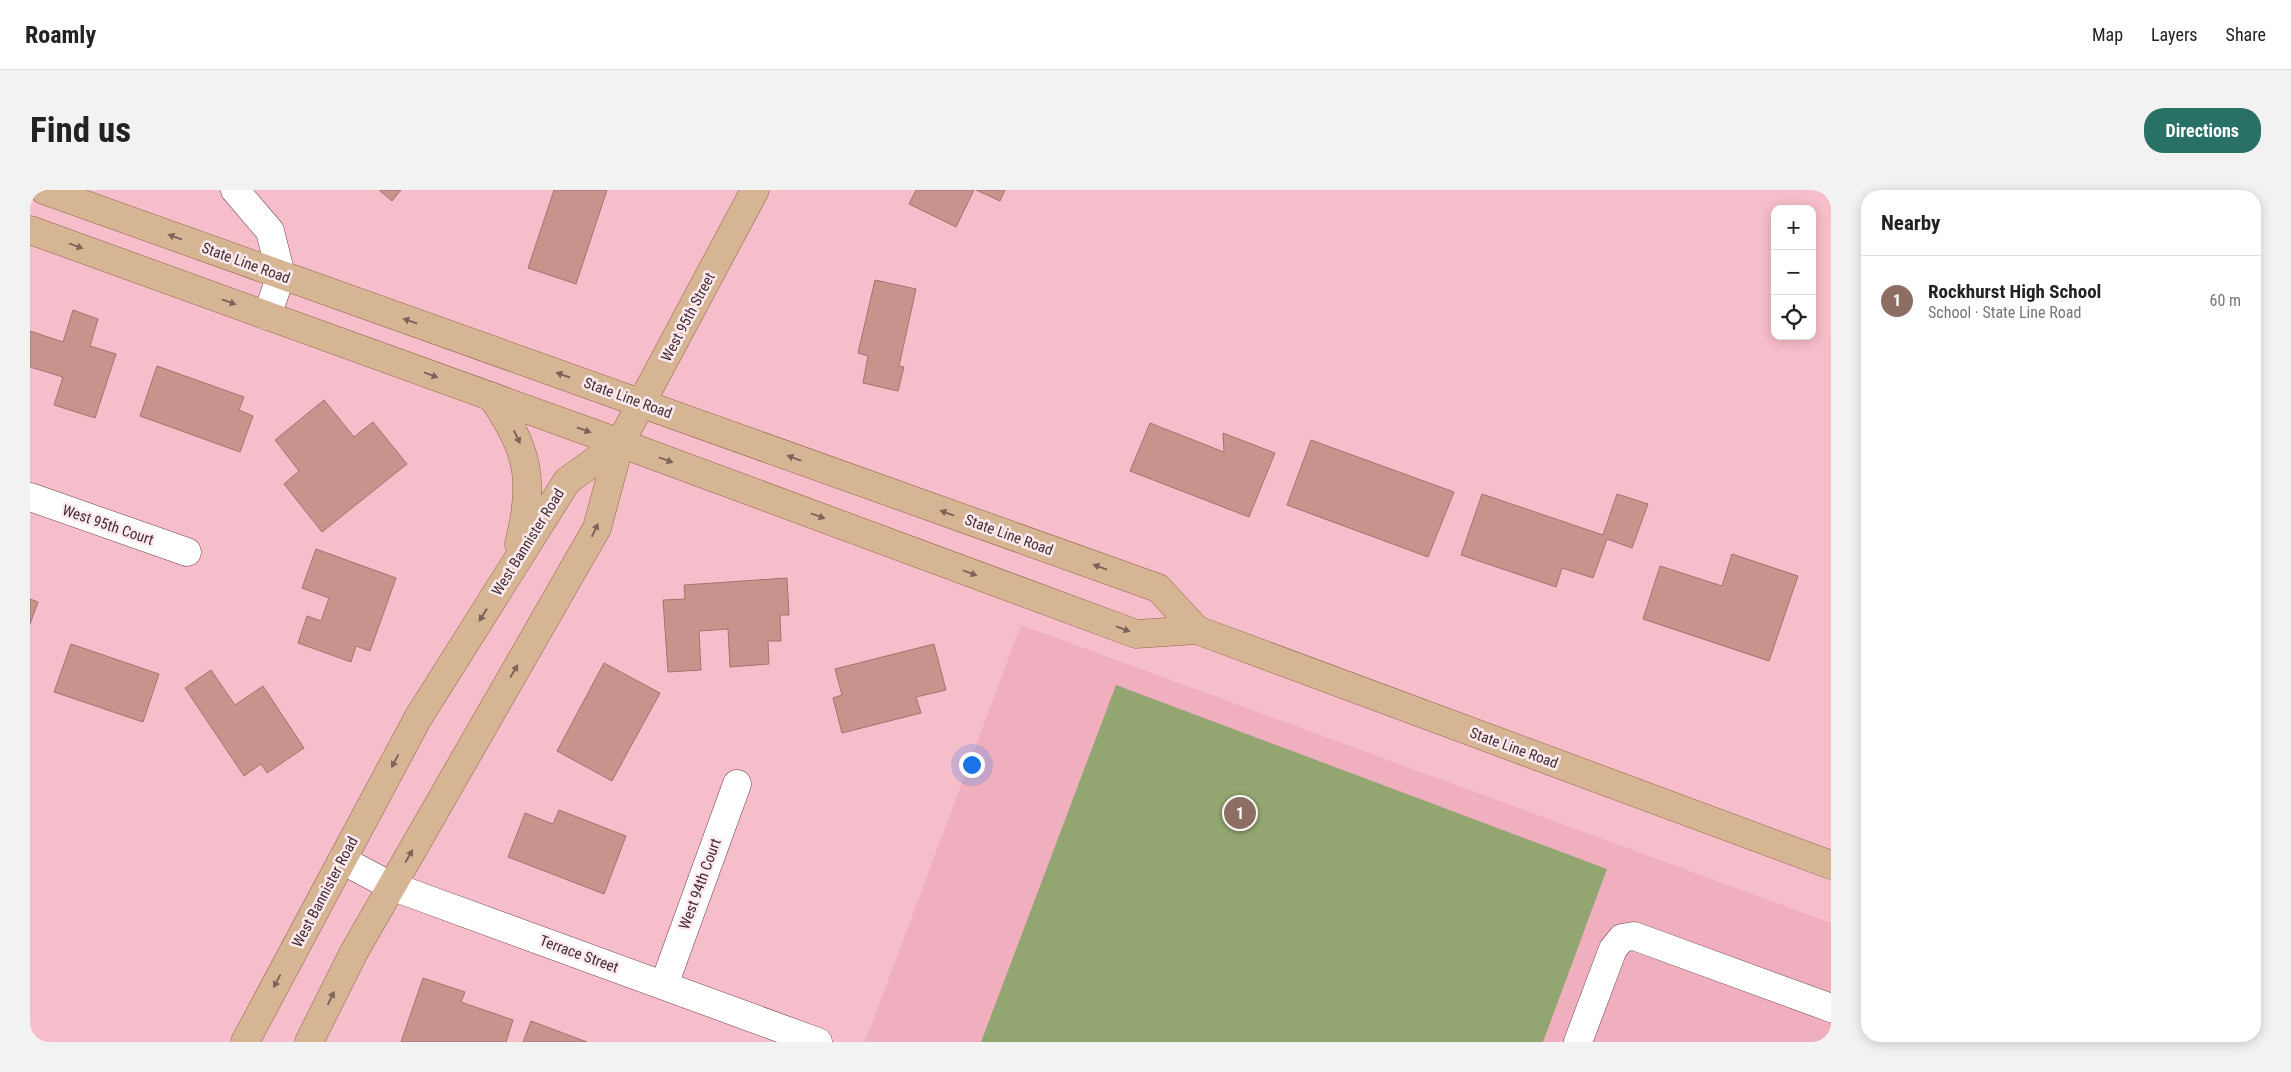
<!DOCTYPE html>
<meta charset="utf-8">
<style>
body{margin:0;font-family:"Roboto Condensed",sans-serif;background:#f2f2f2;color:#222}
.controls{position:absolute;right:15px;top:15px;display:grid;overflow:hidden;border-radius:10px;box-shadow:0 2px 12px #0003}
.controls button{width:45px;height:45px;display:grid;place-items:center;padding:0;border:0;border-bottom:1px solid #e0e0e0;background:#fff;color:#222;font:25px sans-serif}
.you{position:absolute;left:941px;top:574px;width:18px;height:18px;margin:-12px;border:4px solid #fff;border-radius:50%;background:#1a73e8;box-shadow:0 0 0 8px #1a73e833}
.badge{display:grid;place-items:center;width:32px;height:32px;border-radius:50%;background:#297067;color:#fff;font-size:16px;font-weight:700}
.pin{position:absolute;translate:-50% -50%;border:2px solid #fff;box-shadow:0 1px 5px #0006}
.list{margin:0;padding:0;list-style:none}
h2{display:flex;justify-content:space-between;align-items:center;height:65px;margin:0;padding:0 20px;font-size:21px}
h2 small{font-size:16px;font-weight:400;color:#767676}
.list li{display:grid;grid-template-columns:32px 1fr auto;gap:15px;align-items:center;box-sizing:border-box;height:90px;padding:0 20px;border-top:1px solid #e0e0e0}
.list b{display:block;font-size:19px;white-space:nowrap}
.list p{margin:0;font-size:16px;white-space:nowrap;color:#767676}
.list em{font-size:16px;font-style:normal;color:#767676}
.icon{flex:none;width:28px;height:28px;fill:none;stroke:currentColor;stroke-width:2;stroke-linecap:round;stroke-linejoin:round}
.map{position:relative;flex:none;width:1801px;height:852px;overflow:hidden;border-radius:20px}
header{display:flex;align-items:center;gap:30px;box-sizing:border-box;height:70px;padding:0 25px;background:#fff;border-bottom:1px solid #e0e0e0}
header strong{font-size:24px}
nav{display:flex;gap:28px;margin-inline-start:auto;font-size:18px}
.intro{display:flex;align-items:center;justify-content:space-between;box-sizing:border-box;height:120px;padding:0 30px}
h1{margin:0;font-size:35px}
.button{padding:12px 22px;border-radius:20px;background:#297067;color:#fff;font-size:18px;font-weight:700}
main{display:flex;gap:30px;padding:0 30px}
aside{flex:1;background:#fff;border-radius:20px;box-shadow:0 2px 12px #0003}
.map>svg:first-child{display:block}
.built{fill:#efafbe}
.green{fill:#93a570}
.building{fill:#c9928d;stroke:#a6726e}
.lines{fill:none;stroke-linecap:round;stroke-linejoin:round}
.minor-casing{stroke:#6e3f4b;stroke-width:29}
.major-casing{stroke:#906545;stroke-width:29}
.minor{stroke:#fff;stroke-width:28}
.major{stroke:#d6b595;stroke-width:28}
.oneway{fill:#7e635a}
.labels{text-anchor:middle;stroke-width:5;stroke-linejoin:round;paint-order:stroke}
.street-label{font-size:15px;fill:#432d32;stroke:#fceaee}
</style>
<header>
<strong>Roamly</strong>
<nav><a>Map</a><a>Layers</a><a>Share</a></nav>
</header>
<div class="intro"><h1>Find us</h1><a class="button">Directions</a></div>
<main>
<div class="map">
<svg width="1801" height="852" viewBox="0 0 1801 852">
<rect width="100%" height="100%" fill="#f6bdca"/>
<!-- built -->
<polygon class="built" points="991,435 1801,733 1801,852 835,852"/>
<!-- green -->
<polygon class="green" points="1086,495 1577,679 1513,852 951,852"/>
<!-- building -->
<g class="building">
<polygon points="349,0 371,0 362,11"/>
<polygon points="524,0 577,0 546,94 498,78"/>
<polygon points="886,0 944,0 926,37 879,14"/>
<polygon points="946,0 975,0 970,11"/>
<polygon points="845,90 886,99 869,176 874,177 868,201 833,193 838,166 828,163"/>
<polygon points="43,120 68,129 60,156 86,164 65,228 24,215 33,187 0,177 0,141 33,152"/>
<polygon points="127,176 214,207 209,220 223,226 210,262 110,226"/>
<polygon points="294,210 324,247 343,232 377,274 292,342 254,294 269,281 245,250"/>
<polygon points="1120,233 1194,262 1193,243 1245,263 1219,327 1100,281"/>
<polygon points="1281,250 1424,302 1398,367 1257,315"/>
<polygon points="1452,304 1573,345 1587,304 1618,314 1602,358 1577,349 1563,388 1532,378 1526,397 1431,365"/>
<polygon points="286,359 366,388 340,461 326,456 321,472 268,453 277,426 291,431 299,408 272,398"/>
<polygon points="1702,364 1768,386 1739,471 1613,429 1630,376 1692,396"/>
<polygon points="757,388 759,425 750,425 751,451 738,451 739,474 700,477 698,439 669,441 671,480 638,482 633,410 655,409 654,395"/>
<polygon points="0,409 8,412 0,434"/>
<polygon points="41,454 129,484 113,532 24,502"/>
<polygon points="904,454 916,500 886,507 891,523 812,543 803,508 812,505 805,479"/>
<polygon points="574,473 630,503 582,591 527,561"/>
<polygon points="181,480 205,515 233,496 274,558 237,583 231,574 214,586 155,498"/>
<polygon points="529,620 596,646 574,704 478,667 495,623 523,634"/>
<polygon points="393,788 435,802 431,812 483,830 476,852 371,852"/>
<polygon points="501,831 557,852 493,852"/>
</g>
<g class="lines">
<!-- minor casing -->
<g class="minor-casing">
<g id="minor">
<polyline points="205,0 240,41 251,85 237,126"/>
<polyline points="0,307 157,362"/>
<polyline points="312,670 361,696 788,852"/>
<polyline points="634,795 707,594"/>
<polyline points="1548,852 1583,759 1592,748 1604,746 1801,818"/>
</g>
</g>
<!-- major casing -->
<g class="major-casing">
<g id="major">
<polyline points="14,0 1128,398 1167,440"/>
<polyline points="0,40 590,253 1106,444 1167,440 1801,675"/>
<path d="M461,206c38,54 44,84 28,148"/>
<polyline points="215,852 388,528 537,291 590,253"/>
<polyline points="279,852 324,762 567,338 590,253 725,0"/>
</g>
</g>
<!-- minor -->
<use href="#minor" class="minor"/>
<!-- major -->
<use href="#major" class="major"/>
</g>
<!-- one-way arrows -->
<defs><path id="oneway-solid" d="M-6-.8H1V-3.2L6.5 0L1 3.2V.8H-6Z" transform="scale(1.25)"/></defs>
<g class="oneway">
<use href="#oneway-solid" transform="translate(145 47) rotate(-160)"/>
<use href="#oneway-solid" transform="translate(46 56) rotate(20)"/>
<use href="#oneway-solid" transform="translate(199 112) rotate(20)"/>
<use href="#oneway-solid" transform="translate(380 131) rotate(-161)"/>
<use href="#oneway-solid" transform="translate(401 185) rotate(20)"/>
<use href="#oneway-solid" transform="translate(533 185) rotate(-161)"/>
<use href="#oneway-solid" transform="translate(554 240) rotate(20)"/>
<use href="#oneway-solid" transform="translate(487 247) rotate(65)"/>
<use href="#oneway-solid" transform="translate(764 268) rotate(-160)"/>
<use href="#oneway-solid" transform="translate(636 270) rotate(20)"/>
<use href="#oneway-solid" transform="translate(917 323) rotate(-160)"/>
<use href="#oneway-solid" transform="translate(788 326) rotate(20)"/>
<use href="#oneway-solid" transform="translate(565 340) rotate(-65)"/>
<use href="#oneway-solid" transform="translate(1070 377) rotate(-160)"/>
<use href="#oneway-solid" transform="translate(940 383) rotate(20)"/>
<use href="#oneway-solid" transform="translate(453 425) rotate(122)"/>
<use href="#oneway-solid" transform="translate(1093 439) rotate(20)"/>
<use href="#oneway-solid" transform="translate(484 481) rotate(-60)"/>
<use href="#oneway-solid" transform="translate(365 571) rotate(118)"/>
<use href="#oneway-solid" transform="translate(379 666) rotate(-60)"/>
<use href="#oneway-solid" transform="translate(247 791) rotate(118)"/>
<use href="#oneway-solid" transform="translate(301 808) rotate(-64)"/>
</g>
<g class="labels">
<!-- street labels -->
<g class="street-label">
<text transform="translate(216 73) rotate(20)" y="5">State Line Road</text>
<text transform="translate(658 127) rotate(-62)" y="5">West 95th Street</text>
<text transform="translate(598 208) rotate(20)" y="5">State Line Road</text>
<text transform="translate(78 335) rotate(19)" y="5">West 95th Court</text>
<text transform="translate(979 345) rotate(20)" y="5">State Line Road</text>
<text transform="translate(498 352) rotate(-58)" y="5">West Bannister Road</text>
<text transform="translate(1484 558) rotate(20)" y="5">State Line Road</text>
<text transform="translate(670 694) rotate(-70)" y="5">West 94th Court</text>
<text transform="translate(295 702) rotate(-62)" y="5">West Bannister Road</text>
<text transform="translate(549 764) rotate(20)" y="5">Terrace Street</text>
</g>
</g>
</svg>
<div class="controls">
<button>+</button>
<button>−</button>
<button><svg class="icon" aria-label="locate" viewBox="0 0 24 24"><circle cx="12" cy="12" r="6"/><path d="M12 2v4M12 18v4M2 12h4M18 12h4"/></svg></button>
</div>
<div class="you"></div>
<div class="pin badge" style="left:1210px;top:623px;background:#8d6e63">1</div>
</div>
<aside>
<h2>Nearby<small></small></h2>
<ul class="list">
<li><span class="badge" style="background:#8d6e63">1</span><div><b>Rockhurst High School</b><p>School · State Line Road</p></div><em>60 m</em></li>
</ul>
</aside>
</main>
